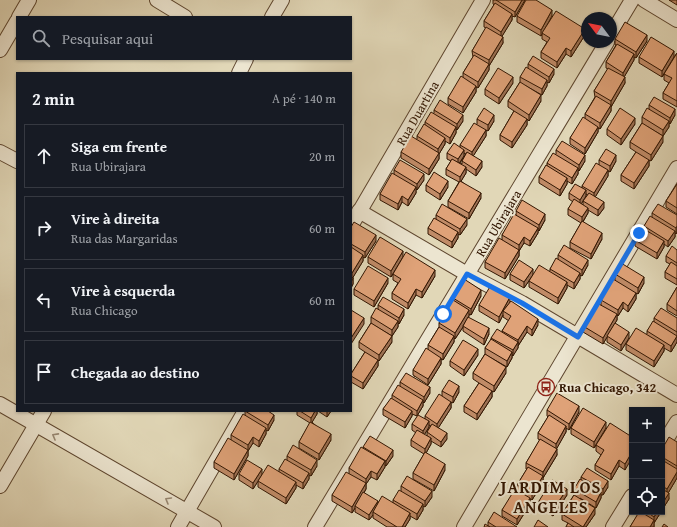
<!DOCTYPE html>
<html lang="pt">
<meta charset="utf-8">
<style>
body{margin:0;font-family:"Gentium Book Plus",serif;background:#242831;color:#f1f3f6}
.controls{position:absolute;right:12px;bottom:12px;display:grid;overflow:hidden;border-radius:0px;box-shadow:0 1px 3px #0004}
.controls button{width:36px;height:36px;display:grid;place-items:center;padding:0;border:0;border-bottom:1px solid #363941;background:#171b24;color:#f1f3f6;font:20px sans-serif}
.compass{position:absolute;left:581px;top:12px;width:36px;height:36px;border-radius:50%;background:#171b24;box-shadow:0 1px 3px #0004;rotate:302deg}
.stop{position:absolute;width:12px;height:12px;margin:-9px;border:3px solid #1a73e8;border-radius:50%;background:#fff}
.stop.end{background:#1a73e8;border-color:#fff;box-shadow:0 1px 4px #0008}
.list{margin:0;padding:0;list-style:none}
h2{display:flex;justify-content:space-between;align-items:center;height:52px;margin:0;padding:0 16px;font-size:17px}
h2 small{font-size:13px;font-weight:400;color:#9ea1a6}
.list li{display:grid;grid-template-columns:26px 1fr auto;gap:12px;align-items:center;box-sizing:border-box;height:64px;margin:0 8px 8px;padding:0 8px;border:1px solid #363941;border-radius:0px}
.list b{display:block;font-size:15px;white-space:nowrap}
.list p{margin:0;font-size:13px;white-space:nowrap;color:#9ea1a6}
.list em{font-size:13px;font-style:normal;color:#9ea1a6}
.icon{flex:none;width:22px;height:22px;fill:none;stroke:currentColor;stroke-width:2;stroke-linecap:round;stroke-linejoin:round}
.map{position:relative;flex:none;width:677px;height:527px;overflow:hidden}
.search{position:absolute;background:#171b24;box-shadow:0 1px 3px #0004;left:16px;top:16px;width:336px;height:44px;display:flex;align-items:center;gap:10px;box-sizing:border-box;padding:0 14px;border-radius:0px;color:#9ea1a6;font-size:15px}
.panel{position:absolute;background:#171b24;box-shadow:0 1px 3px #0004;left:16px;top:72px;width:336px;height:340px;border-radius:0px}
.map>svg:first-child{display:block}
.lines{fill:none;stroke-linecap:round;stroke-linejoin:round}
.minor-casing{stroke:#5e462f;stroke-width:16}
.minor{stroke:#ece5d0;stroke-width:14}
.wall{fill:#c08b67;stroke:#321602;fill-rule:evenodd}
.shaded-wall{fill:#9c7154;stroke:#321602}
.building{fill:#dfa278;stroke:#321602}
.oneway{stroke:#988873}
.route{stroke:#1a73e8;stroke-width:5}
.labels{text-anchor:middle;stroke-width:4;stroke-linejoin:round;paint-order:stroke}
.street-label{font-size:13px;fill:#321602;stroke:#ece5d0}
.poi-label{font-size:13px;font-weight:bold;fill:#321602;stroke:#ece5d0;text-anchor:start}
.district-label{font-size:17px;font-weight:bold;letter-spacing:1px;fill:#321602;stroke:#ece5d0}
</style>
<div class="map">
<svg width="677" height="527" viewBox="0 0 677 527">
<rect width="100%" height="100%" fill="#e1d7b7"/>
<filter id="stains"><feTurbulence type="fractalNoise" baseFrequency=".005" numOctaves="4"/><feColorMatrix values="0 0 0 0 .2 0 0 0 0 .09 0 0 0 0 .02 0 0 0 .5 -.17"/></filter>
<radialGradient id="worn" r=".72"><stop offset=".6" stop-color="#630" stop-opacity="0"/><stop offset="1" stop-color="#630" stop-opacity=".3"/></radialGradient>
<g class="lines">
<!-- minor casing -->
<g class="minor-casing">
<g id="minor">
<polyline points="157,0 185,17"/>
<polyline points="644,0 677,20"/>
<polyline points="19,17 29,0"/>
<polyline points="272,17 282,0"/>
<polyline points="611,35 632,0"/>
<polyline points="0,50 17,21"/>
<polyline points="239,73 246,59"/>
<polyline points="0,152 17,161"/>
<polyline points="359,211 467,274 522,303 677,395"/>
<polyline points="351,226 483,0"/>
<polyline points="0,404 214,527"/>
<polyline points="662,446 677,422"/>
<polyline points="0,486 44,411"/>
<polyline points="178,527 245,411"/>
<polyline points="315,527 607,42"/>
<polyline points="464,527 677,168"/>
<polyline points="613,527 632,496"/>
</g>
</g>
<!-- minor -->
<use href="#minor" class="minor"/>
</g>
<!-- wall -->
<g class="wall">
<polygon points="493,0 525,0 515,17 512,16 512,20 502,36 503,43 489,66 489,70 478,88 476,87 476,92 463,113 448,104 448,98 463,78 463,73 473,57 472,51 486,28 484,27 484,21 494,5 493,4"/>
<polygon points="669,0 677,0 677,5"/>
<polygon points="517,16 552,16 585,35 571,57 566,54 557,68 541,58 541,52 547,42 542,39 542,33 541,36 517,22"/>
<polygon points="615,39 647,41 636,58 634,57 634,60 624,77 625,83 611,107 611,111 600,129 598,128 598,132 585,154 570,144 570,138 585,118 585,114 595,97 594,91 608,69 606,68 606,62 616,45 615,45"/>
<polygon points="677,53 677,107 663,99 663,93 669,83 664,80 664,74 662,77 639,63 639,57 674,57"/>
<polygon points="528,64 554,74 549,83 547,82 547,86 542,95 526,86 541,101 529,121 527,119 527,125 512,148 500,140 500,135 514,111 508,107 508,101 520,82 520,77 528,68"/>
<polygon points="513,83 499,104 485,95 485,89"/>
<polygon points="649,105 675,115 670,124 669,123 669,127 663,136 648,127 663,142 651,161 649,160 649,166 634,189 621,181 621,175 636,152 630,148 630,142 642,123 642,117 649,109"/>
<polygon points="434,110 463,121 457,130 456,129 456,133 450,144 445,141 445,144 439,154 439,159 429,175 401,158 401,152 417,139 417,136 425,125 425,122 434,113"/>
<path d="M477,119l17,2 -6,10 -2,-1v6l-13,20 9,11 -6,9 -10,-7v4l-5,8 20,17 -12,21 -21,-12v-6l11,-19 -13,-7v-6l5,-8 -4,-2v-6l13,-6v-2l17,-21zM464,153l2,1 -4,7v3l-2,-1 4,-7z"/>
<polygon points="635,124 621,145 607,135 607,129"/>
<polygon points="556,150 585,161 579,171 578,170 578,174 572,184 567,181 567,184 560,196 539,183 539,177 547,166 547,163 556,154"/>
<path d="M599,160l17,1 -6,11 -2,-1v5l-13,21 9,11 -6,8 -10,-6v3l-5,9 19,17 -11,20 -21,-11v-6l11,-19 -13,-8v-6l5,-7 -4,-3v-6l13,-5v-2l17,-21zM586,194l2,1 -5,6v4l-2,-1 5,-8z"/>
<polygon points="394,170 424,180 417,190 416,189 416,193 408,206 402,202 398,210 380,200 380,194 394,174"/>
<polygon points="677,184 677,214 666,207 666,201"/>
<polygon points="426,185 448,187 440,200 426,191"/>
<polygon points="516,211 545,220 539,231 538,230 538,233 530,246 524,243 519,251 519,256 505,279 485,268 485,262 502,240 502,235 516,215"/>
<polygon points="652,213 677,215 677,232 676,234 675,233 675,237 668,247 664,244 664,247 657,259 635,246 635,240 644,229 644,226 652,217"/>
<polygon points="436,215 467,225 460,235 458,234 458,238 452,248 428,234 428,228 436,219"/>
<polygon points="351,227 376,241 365,258 363,257 363,261 353,277 353,284 351,288"/>
<polygon points="677,250 677,285 665,278 665,272 670,264 666,262 666,256"/>
<polygon points="558,255 588,265 582,276 580,275 580,279 574,289 567,285 567,288 558,304 529,287 529,281 550,271 550,269 558,259"/>
<polygon points="368,257 403,257 435,276 422,298 416,295 408,309 392,299 392,293 398,283 393,280 393,274 391,277 368,263"/>
<polygon points="510,274 533,275 524,288 510,280"/>
<polygon points="615,274 644,283 638,294 636,293 636,299 628,312 623,308 618,316 617,315 617,320 615,323 629,338 621,351 607,342 607,337 603,344 583,332 583,326 601,305 601,300 615,280"/>
<polygon points="388,283 374,307 354,295 354,289"/>
<polygon points="677,287 677,316 667,310 667,304"/>
<polygon points="481,296 471,315 469,314 469,316 468,318 489,334 484,345 463,331 463,327 455,339 454,338 454,342 443,360 441,359 441,364 428,385 413,375 413,370 428,350 428,345 439,327 439,323 453,300 453,298"/>
<polygon points="510,303 538,325 532,336 527,332 518,346 518,348 512,356 512,358 507,367 486,355 506,373 494,392 492,391 492,397 477,420 464,412 464,406 479,383 473,379 473,373 485,354 485,348 491,340 491,338 502,333 502,331 509,321 503,317 503,315 499,323 479,311 479,305"/>
<polygon points="378,305 404,315 399,324 398,323 398,327 392,336 372,324 392,342 379,361 378,360 378,366 363,389 351,382 351,374 365,352 359,348 359,342 371,323 371,317 378,309"/>
<polygon points="654,318 677,318 677,342 671,352 664,348 664,351 654,367 626,350 626,344 647,334 647,331 654,322"/>
<polygon points="478,355 464,376 450,366 450,361"/>
<polygon points="400,382 430,393 424,403 423,402 423,406 417,416 412,414 412,416 405,428 383,415 383,409 392,398 392,395 400,386"/>
<path d="M442,391l17,1 -6,11 -2,-1v6l-13,20 9,11 -6,8 -10,-6v3l-5,9 19,17 -11,21 -21,-12v-6l11,-19 -13,-8v-6l5,-7 -4,-3v-6l13,-5v-3l17,-20zM429,425l2,1 -4,6v4l-3,-1 5,-8z"/>
<polygon points="547,410 579,412 569,430 566,428 566,432 556,449 557,455 543,478 543,482 532,500 530,499 530,504 517,525 502,516 502,510 517,490 517,485 527,469 526,469 526,463 540,440 538,439 538,433 548,417 547,416"/>
<polygon points="245,411 274,420 268,431 266,430 266,434 259,447 253,443 248,451 248,456 234,480 214,468 214,462 231,440 231,435 245,415"/>
<polygon points="297,411 317,411 317,414 312,422 331,440 319,460 299,448 299,442 310,423 297,415"/>
<polygon points="318,411 331,411 327,417"/>
<polygon points="571,428 606,428 632,437 625,470 619,466 611,480 595,470 595,465 601,455 596,451 596,445 594,448 571,434"/>
<polygon points="677,442 677,478 668,493 669,499 662,510 662,449"/>
<polygon points="363,447 393,456 386,466 385,465 385,467 377,480 371,477 366,484 366,489 364,493 378,504 393,503 393,500 401,491 401,486 432,497 425,507 423,506 423,510 417,520 410,516 410,519 405,527 387,527 373,518 373,515 369,520 355,512 355,508 352,513 332,501 332,495 349,474 349,468 363,448"/>
<polygon points="287,456 317,466 311,476 309,475 309,479 303,489 296,485 296,488 286,504 258,487 258,481 279,472 279,469 287,460"/>
<polygon points="239,474 262,475 253,489 239,480"/>
<polygon points="581,477 608,487 603,495 601,495 601,498 596,508 580,498 595,514 586,527 566,527 568,523 562,520 562,514 574,495 574,489 581,480"/>
<polygon points="567,495 553,516 539,507 539,501"/>
<polygon points="638,512 661,512 654,523 654,527 630,527 639,513"/>
<polygon points="488,522 517,527 484,527 488,526"/>
</g>
<!-- shaded-wall -->
<g class="shaded-wall">
<polygon points="522,0 525,0 515,17 515,12"/>
<polygon points="552,10 552,16 541,36 541,30"/>
<polygon points="512,14 512,20 501,38 501,32"/>
<polygon points="585,29 585,35 571,57 571,51"/>
<polygon points="647,35 647,41 636,58 636,52"/>
<polygon points="503,37 503,43 489,66 489,60"/>
<polygon points="566,48 566,54 557,68 557,62"/>
<polygon points="674,51 674,57 662,77 662,71"/>
<polygon points="634,54 634,60 623,79 623,73"/>
<polygon points="489,64 489,70 478,88 478,82"/>
<polygon points="554,69 554,74 549,83 549,77"/>
<polygon points="513,77 513,83 499,104 499,98"/>
<polygon points="625,77 625,83 611,107 611,101"/>
<polygon points="547,80 547,86 542,95 542,89"/>
<polygon points="476,86 476,92 463,113 463,107"/>
<polygon points="541,95 541,101 529,121 529,115"/>
<polygon points="611,105 611,111 600,129 600,123"/>
<polygon points="675,109 675,115 670,124 670,118"/>
<polygon points="463,115 463,121 457,130 457,124"/>
<polygon points="494,115 494,121 488,131 488,125"/>
<polygon points="635,118 635,124 621,145 621,139"/>
<polygon points="527,119 527,125 512,148 512,142"/>
<polygon points="669,121 669,127 663,136 663,130"/>
<polygon points="456,127 456,133 450,144 450,138"/>
<polygon points="598,127 598,132 585,154 585,148"/>
<polygon points="486,130 486,136 472,158 472,152"/>
<polygon points="663,136 663,142 651,161 651,155"/>
<polygon points="445,138 445,144 439,154 439,159 429,175 429,169 438,154 438,149"/>
<polygon points="464,150 464,156 458,165 458,159"/>
<polygon points="585,155 585,161 579,171 579,165"/>
<polygon points="616,155 616,161 610,172 610,166"/>
<polygon points="649,160 649,166 634,189 634,183"/>
<polygon points="482,161 482,167 476,176 476,170"/>
<polygon points="466,167 466,173 460,183 460,177"/>
<polygon points="578,168 578,174 572,184 572,178"/>
<polygon points="608,170 608,176 594,199 594,193"/>
<polygon points="424,174 424,180 417,190 417,184"/>
<polygon points="567,178 567,184 560,196 560,190"/>
<polygon points="448,181 448,187 440,200 440,194"/>
<polygon points="416,187 416,193 408,206 408,200"/>
<polygon points="586,190 586,196 580,206 580,200"/>
<polygon points="481,193 481,198 469,219 469,213"/>
<polygon points="402,196 402,202 398,210 398,204"/>
<polygon points="604,202 604,208 598,216 598,210"/>
<polygon points="588,208 588,213 582,223 582,217"/>
<polygon points="545,214 545,220 539,231 539,225"/>
<polygon points="467,219 467,225 460,235 460,229"/>
<polygon points="677,226 677,232 676,234 676,228"/>
<polygon points="538,228 538,233 530,246 530,241"/>
<polygon points="675,231 675,237 668,247 668,241"/>
<polygon points="458,232 458,238 452,248 452,242"/>
<polygon points="602,233 602,239 591,259 591,254"/>
<polygon points="376,235 376,241 365,258 365,252"/>
<polygon points="524,237 524,243 519,251 519,245"/>
<polygon points="664,241 664,247 657,259 657,253"/>
<polygon points="519,250 519,256 505,279 505,273"/>
<polygon points="403,251 403,257 391,277 391,271"/>
<polygon points="363,255 363,261 352,279 352,273"/>
<polygon points="588,260 588,265 582,276 582,270"/>
<polygon points="533,269 533,275 524,288 524,282"/>
<polygon points="435,270 435,276 422,298 422,292"/>
<polygon points="580,273 580,279 574,289 574,283"/>
<polygon points="644,277 644,283 638,294 638,288"/>
<polygon points="353,278 353,284 351,288 351,282"/>
<polygon points="388,278 388,283 374,307 374,301"/>
<polygon points="567,282 567,288 558,304 558,298"/>
<polygon points="416,289 416,295 408,309 408,303"/>
<polygon points="481,290 481,296 471,315 471,309"/>
<polygon points="636,293 636,299 628,312 628,306"/>
<polygon points="510,297 510,303 503,311 503,315 499,323 499,317"/>
<polygon points="623,302 623,308 618,316 618,310"/>
<polygon points="404,309 404,315 399,324 399,318"/>
<polygon points="469,310 469,316 463,326 463,327 455,339 455,333"/>
<polygon points="617,314 617,320 603,344 603,338"/>
<polygon points="364,318 364,324 351,344 351,338"/>
<polygon points="538,319 538,325 532,336 532,330"/>
<polygon points="398,321 398,327 392,336 392,330"/>
<polygon points="527,326 527,332 518,346 518,340"/>
<polygon points="489,328 489,334 484,345 484,339"/>
<polygon points="629,332 629,338 621,351 621,345"/>
<polygon points="392,336 392,342 379,361 379,355"/>
<polygon points="454,336 454,342 443,360 443,354"/>
<polygon points="677,336 677,342 671,352 671,346"/>
<polygon points="518,342 518,348 513,356 513,350"/>
<polygon points="664,345 664,351 654,367 654,361"/>
<polygon points="478,349 478,355 464,376 464,370"/>
<polygon points="512,352 512,358 507,367 507,361"/>
<polygon points="441,358 441,364 428,385 428,379"/>
<polygon points="378,360 378,366 363,389 363,383"/>
<polygon points="506,367 506,373 494,392 494,386"/>
<polygon points="459,386 459,392 453,403 453,397"/>
<polygon points="430,387 430,393 424,403 424,397"/>
<polygon points="492,391 492,397 477,420 477,414"/>
<polygon points="423,400 423,406 417,416 417,411"/>
<polygon points="451,402 451,408 437,430 437,424"/>
<polygon points="579,406 579,412 569,430 569,424"/>
<polygon points="315,411 317,411 317,414 311,424 311,418"/>
<polygon points="327,411 331,411 327,417"/>
<polygon points="412,411 412,416 405,428 405,422"/>
<polygon points="274,415 274,420 268,431 268,425"/>
<polygon points="429,421 429,427 423,437 423,431"/>
<polygon points="606,422 606,428 594,448 594,442"/>
<polygon points="566,426 566,432 556,450 556,444"/>
<polygon points="266,428 266,434 259,447 259,441"/>
<polygon points="447,433 447,439 441,447 441,442"/>
<polygon points="331,434 331,440 319,460 319,454"/>
<polygon points="253,437 253,443 248,451 248,445"/>
<polygon points="431,438 431,444 425,455 425,449"/>
<polygon points="557,449 557,455 543,478 543,472"/>
<polygon points="248,450 248,456 234,480 234,474"/>
<polygon points="393,450 393,456 386,466 386,461"/>
<polygon points="632,452 632,458 625,470 625,464"/>
<polygon points="317,460 317,466 311,476 311,470"/>
<polygon points="619,460 619,466 611,480 611,474"/>
<polygon points="385,461 385,467 377,480 377,474"/>
<polygon points="445,464 445,470 434,491 434,485"/>
<polygon points="262,469 262,475 253,489 253,483"/>
<polygon points="371,471 371,477 366,484 366,479"/>
<polygon points="677,472 677,478 667,495 667,489"/>
<polygon points="309,473 309,479 303,489 303,483"/>
<polygon points="543,476 543,482 532,500 532,494"/>
<polygon points="608,481 608,487 603,495 603,489"/>
<polygon points="296,482 296,488 286,504 286,498"/>
<polygon points="366,483 366,489 356,506 355,506 355,508 352,513 352,507"/>
<polygon points="567,489 567,495 553,516 553,510"/>
<polygon points="432,491 432,497 425,507 425,501"/>
<polygon points="601,492 601,498 596,508 596,502"/>
<polygon points="669,493 669,499 662,510 662,504"/>
<polygon points="530,498 530,504 517,525 517,519"/>
<polygon points="378,501 378,507 373,512 373,515 369,520 369,515"/>
<polygon points="423,504 423,510 417,520 417,514"/>
<polygon points="595,508 595,514 586,527 583,527"/>
<polygon points="657,512 661,512 654,523 654,517"/>
<polygon points="410,513 410,519 405,527 402,527"/>
<polygon points="654,520 654,527 650,527"/>
</g>
<!-- building -->
<g class="building">
<polygon points="496,0 522,0 515,12"/>
<polygon points="526,0 536,0 552,10 541,30 517,16"/>
<polygon points="495,3 512,14 501,32 484,21"/>
<polygon points="556,11 585,29 571,51 566,48 557,62 541,52 550,38 542,33"/>
<polygon points="625,22 647,35 636,52 615,39"/>
<polygon points="486,27 503,37 489,60 472,51"/>
<polygon points="651,37 674,51 662,71 639,57"/>
<polygon points="617,44 634,54 623,73 606,62"/>
<polygon points="677,53 677,101 663,93 672,78 664,74"/>
<polygon points="474,55 489,64 478,82 463,73"/>
<polygon points="533,56 554,69 549,77 528,64"/>
<polygon points="526,67 547,80 542,89 520,77"/>
<polygon points="498,68 513,77 499,98 485,89"/>
<polygon points="608,68 625,77 611,101 594,91"/>
<polygon points="461,76 476,86 463,107 448,98"/>
<polygon points="520,82 541,95 529,115 508,101"/>
<polygon points="596,96 611,105 600,123 585,114"/>
<polygon points="654,97 675,109 670,118 649,105"/>
<polygon points="440,100 463,115 457,124 434,110"/>
<polygon points="484,108 494,115 488,125 477,119"/>
<polygon points="620,108 635,118 621,139 607,129"/>
<polygon points="647,108 669,121 663,130 642,117"/>
<polygon points="514,111 527,119 512,142 500,135"/>
<polygon points="431,112 456,127 450,138 425,122"/>
<polygon points="583,117 598,127 585,148 570,138"/>
<polygon points="474,123 486,130 472,152 460,145"/>
<polygon points="642,123 663,136 651,155 630,142"/>
<polygon points="424,124 445,138 438,149 417,136"/>
<polygon points="411,136 439,153 429,169 401,152"/>
<polygon points="562,141 585,155 579,165 556,150"/>
<polygon points="454,143 464,150 458,159 447,153"/>
<polygon points="606,149 616,155 610,166 599,160"/>
<polygon points="467,152 482,161 476,170 462,161"/>
<polygon points="636,152 649,160 634,183 621,175"/>
<polygon points="553,153 578,168 572,178 547,163"/>
<polygon points="452,159 466,167 460,177 446,169"/>
<polygon points="400,160 424,174 417,184 394,170"/>
<polygon points="596,163 608,170 594,193 582,186"/>
<polygon points="546,165 567,178 560,190 539,177"/>
<polygon points="434,172 448,181 440,194 426,185"/>
<polygon points="392,173 416,187 408,200 402,196 398,204 380,194"/>
<polygon points="460,181 481,193 469,213 448,201"/>
<polygon points="575,184 586,190 580,200 569,193"/>
<polygon points="677,184 677,208 666,201"/>
<polygon points="589,193 604,202 598,210 583,201"/>
<polygon points="574,199 588,208 582,217 568,209"/>
<polygon points="522,200 545,214 539,225 516,211"/>
<polygon points="442,204 467,219 460,229 436,215"/>
<polygon points="658,204 677,215 677,226 676,228 652,213"/>
<polygon points="514,214 538,228 530,241 524,237 519,245 502,235"/>
<polygon points="650,216 675,231 668,241 644,226"/>
<polygon points="434,218 458,232 452,242 428,228"/>
<polygon points="582,221 602,233 591,254 570,242"/>
<polygon points="354,222 376,235 365,252 351,244 351,227"/>
<polygon points="642,228 664,241 657,253 635,240"/>
<polygon points="380,237 403,251 391,271 368,257"/>
<polygon points="499,238 519,250 505,273 485,262"/>
<polygon points="564,245 588,260 582,270 558,255"/>
<polygon points="672,246 677,250 677,263 666,256"/>
<polygon points="351,247 363,255 352,273 351,273"/>
<polygon points="406,252 435,270 422,292 416,289 408,303 392,293 401,279 393,274"/>
<polygon points="556,258 580,273 574,283 550,269"/>
<polygon points="519,260 533,269 524,282 510,274"/>
<polygon points="671,262 677,266 677,279 665,272"/>
<polygon points="621,263 644,277 638,288 615,274"/>
<polygon points="539,265 567,282 558,298 529,281"/>
<polygon points="368,266 388,278 374,301 354,289"/>
<polygon points="351,276 353,278 351,282"/>
<polygon points="464,279 481,290 471,309 453,298"/>
<polygon points="613,279 636,293 628,306 623,302 618,310 601,300"/>
<polygon points="491,285 510,297 499,317 479,305"/>
<polygon points="677,287 677,311 667,304"/>
<polygon points="383,297 404,309 399,318 378,305"/>
<polygon points="453,300 469,310 455,333 439,323"/>
<polygon points="511,301 538,319 532,330 527,326 518,340 502,331 511,316 503,311"/>
<polygon points="597,303 617,314 603,338 583,326"/>
<polygon points="376,308 398,321 392,330 371,317"/>
<polygon points="661,308 677,318 677,332 654,318"/>
<polygon points="351,310 364,318 351,338"/>
<polygon points="468,317 489,328 484,339 463,326"/>
<polygon points="653,321 677,336 671,346 647,331"/>
<polygon points="371,323 392,336 379,355 359,342"/>
<polygon points="615,323 629,332 621,345 607,336"/>
<polygon points="439,327 454,336 443,354 428,345"/>
<polygon points="636,328 664,345 654,361 626,344"/>
<polygon points="497,329 518,342 513,350 491,338"/>
<polygon points="491,339 512,352 507,361 485,348"/>
<polygon points="463,340 478,349 464,370 450,361"/>
<polygon points="426,348 441,358 428,379 413,370"/>
<polygon points="365,352 378,360 363,383 351,376 351,374"/>
<polygon points="485,354 506,367 494,386 473,373"/>
<polygon points="406,373 430,387 424,397 400,382"/>
<polygon points="449,380 459,386 453,397 442,391"/>
<polygon points="479,383 492,391 477,414 464,406"/>
<polygon points="398,385 423,400 417,411 392,395"/>
<polygon points="557,393 579,406 569,424 547,410"/>
<polygon points="439,394 451,402 437,424 425,416"/>
<polygon points="391,398 412,411 405,422 383,409"/>
<polygon points="583,408 606,422 594,442 571,428"/>
<polygon points="245,411 268,411 274,415 268,425"/>
<polygon points="300,411 315,411 311,418"/>
<polygon points="243,414 266,428 259,441 253,437 248,445 231,435"/>
<polygon points="418,415 429,421 423,431 412,424"/>
<polygon points="549,415 566,426 556,444 538,433"/>
<polygon points="310,422 331,434 319,454 299,442"/>
<polygon points="610,423 632,437 632,452 625,464 619,460 611,474 595,465 604,450 596,445"/>
<polygon points="432,424 447,433 441,442 427,432"/>
<polygon points="417,430 431,438 425,449 411,440"/>
<polygon points="370,436 393,450 386,461 363,447"/>
<polygon points="669,437 677,442 677,466 662,457 662,449"/>
<polygon points="228,438 248,450 234,474 214,462"/>
<polygon points="540,439 557,449 543,472 526,463"/>
<polygon points="293,445 317,460 311,470 287,456"/>
<polygon points="361,447 385,461 377,474 371,471 366,479 349,468"/>
<polygon points="425,452 445,464 434,485 413,473"/>
<polygon points="285,459 309,473 303,483 279,469"/>
<polygon points="247,460 262,469 253,483 239,474"/>
<polygon points="662,460 677,469 677,472 667,489 662,486"/>
<polygon points="268,465 296,482 286,498 258,481"/>
<polygon points="528,467 543,476 532,494 517,485"/>
<polygon points="587,468 608,481 603,489 581,477"/>
<polygon points="346,472 366,483 352,507 332,495"/>
<polygon points="407,476 432,491 425,501 401,486"/>
<polygon points="580,479 601,492 596,502 574,489"/>
<polygon points="552,480 567,489 553,510 539,501"/>
<polygon points="515,489 530,498 517,519 502,510"/>
<polygon points="662,489 669,493 662,504"/>
<polygon points="399,490 423,504 417,514 393,500"/>
<polygon points="363,492 378,501 369,515 355,506"/>
<polygon points="574,495 595,508 583,527 562,514"/>
<polygon points="382,496 410,513 402,527 397,527 373,512"/>
<polygon points="494,512 517,527 496,527 488,522"/>
<polygon points="639,512 641,512 654,520 650,527 630,527"/>
<polygon points="647,512 657,512 654,517"/>
<polygon points="538,520 548,527 534,527"/>
<polygon points="568,523 574,527 566,527"/>
<polygon points="485,524 490,527 484,527"/>
<polygon points="664,524 668,527 662,527"/>
</g>
<!-- one-way arrows -->
<defs><path id="oneway-chevron" d="M-2-3.5L2.5 0L-2 3.5" fill="none" stroke-width="1.6" stroke-linecap="round" stroke-linejoin="round"/></defs>
<g class="oneway">
<use href="#oneway-chevron" transform="translate(55 436) rotate(-151)"/>
<use href="#oneway-chevron" transform="translate(168 500) rotate(-150)"/>
</g>
<g class="lines">
<!-- route -->
<polyline class="route" points="443,314 467,274 522,303 578,337 639,233"/>
</g>
<!-- icons -->
<defs>
<g id="bus-ring" transform="scale(0.9)"><circle r="9.5" fill="#ece5d0" stroke="#8f2418" stroke-width="1.5"/><path d="M-5-6H5V4H4V6H2V4H-2V6H-4V4H-5ZM-3.5-4V0h7V-4ZM-3.5 1.2v1.5H-2V1.2ZM2 1.2v1.5H3.5V1.2Z" fill="#8f2418"/></g>
</defs>
<g fill-rule="evenodd">
<use href="#bus-ring" x="546" y="387"/>
</g>
<g class="labels">
<!-- street labels -->
<g class="street-label">
<text transform="translate(417 113) rotate(-60)" y="5">Rua Duartina</text>
<text transform="translate(498 223) rotate(-59)" y="5">Rua Ubirajara</text>
</g>
<!-- poi labels -->
<g class="poi-label">
<text x="559" y="392">Rua Chicago, 342</text>
</g>
<!-- district labels -->
<g class="district-label">
<text x="551" y="493">JARDIM LOS<tspan x="551" dy="20">ANGELES</tspan></text>
</g>
</g>
<rect width="100%" height="100%" filter="url(#stains)"/>
<rect width="100%" height="100%" fill="url(#worn)"/>
</svg>
<div class="controls">
<button>+</button>
<button>−</button>
<button><svg class="icon" aria-label="locate" viewBox="0 0 24 24"><circle cx="12" cy="12" r="6"/><path d="M12 2v4M12 18v4M2 12h4M18 12h4"/></svg></button>
</div>
<svg class="compass" viewBox="-18 -18 36 36"><path d="M0-13l5 13h-10z" fill="#e53935"/><path d="M0 13l5-13h-10z" fill="#9ea1a6"/></svg>
<div class="stop" style="left:443px;top:314px"></div>
<div class="stop end" style="left:639px;top:233px"></div>
<div class="search"><svg class="icon" aria-label="search" viewBox="0 0 24 24"><circle cx="10" cy="10" r="6"/><path d="M15 15l6 6"/></svg>Pesquisar aqui</div>
<section class="panel">
<h2>2 min<small>A pé · 140 m</small></h2>
<ul class="list">
<li><svg class="icon" aria-label="ahead" viewBox="0 0 24 24"><path d="M12 20V5M6 11l6-6 6 6"/></svg><div><b>Siga em frente</b><p>Rua Ubirajara</p></div><em>20 m</em></li>
<li><svg class="icon" aria-label="right" viewBox="0 0 24 24"><path d="M7 20v-9h11M14 6l5 5-5 5"/></svg><div><b>Vire à direita</b><p>Rua das Margaridas</p></div><em>60 m</em></li>
<li><svg class="icon" aria-label="left" viewBox="0 0 24 24"><path d="M17 20v-9H6M10 6l-5 5 5 5"/></svg><div><b>Vire à esquerda</b><p>Rua Chicago</p></div><em>60 m</em></li>
<li><svg class="icon" aria-label="arrive" viewBox="0 0 24 24"><path d="M6 21V4h12l-3 4 3 4H6"/></svg><div><b>Chegada ao destino</b></div></li>
</ul>
</section>
</div>
